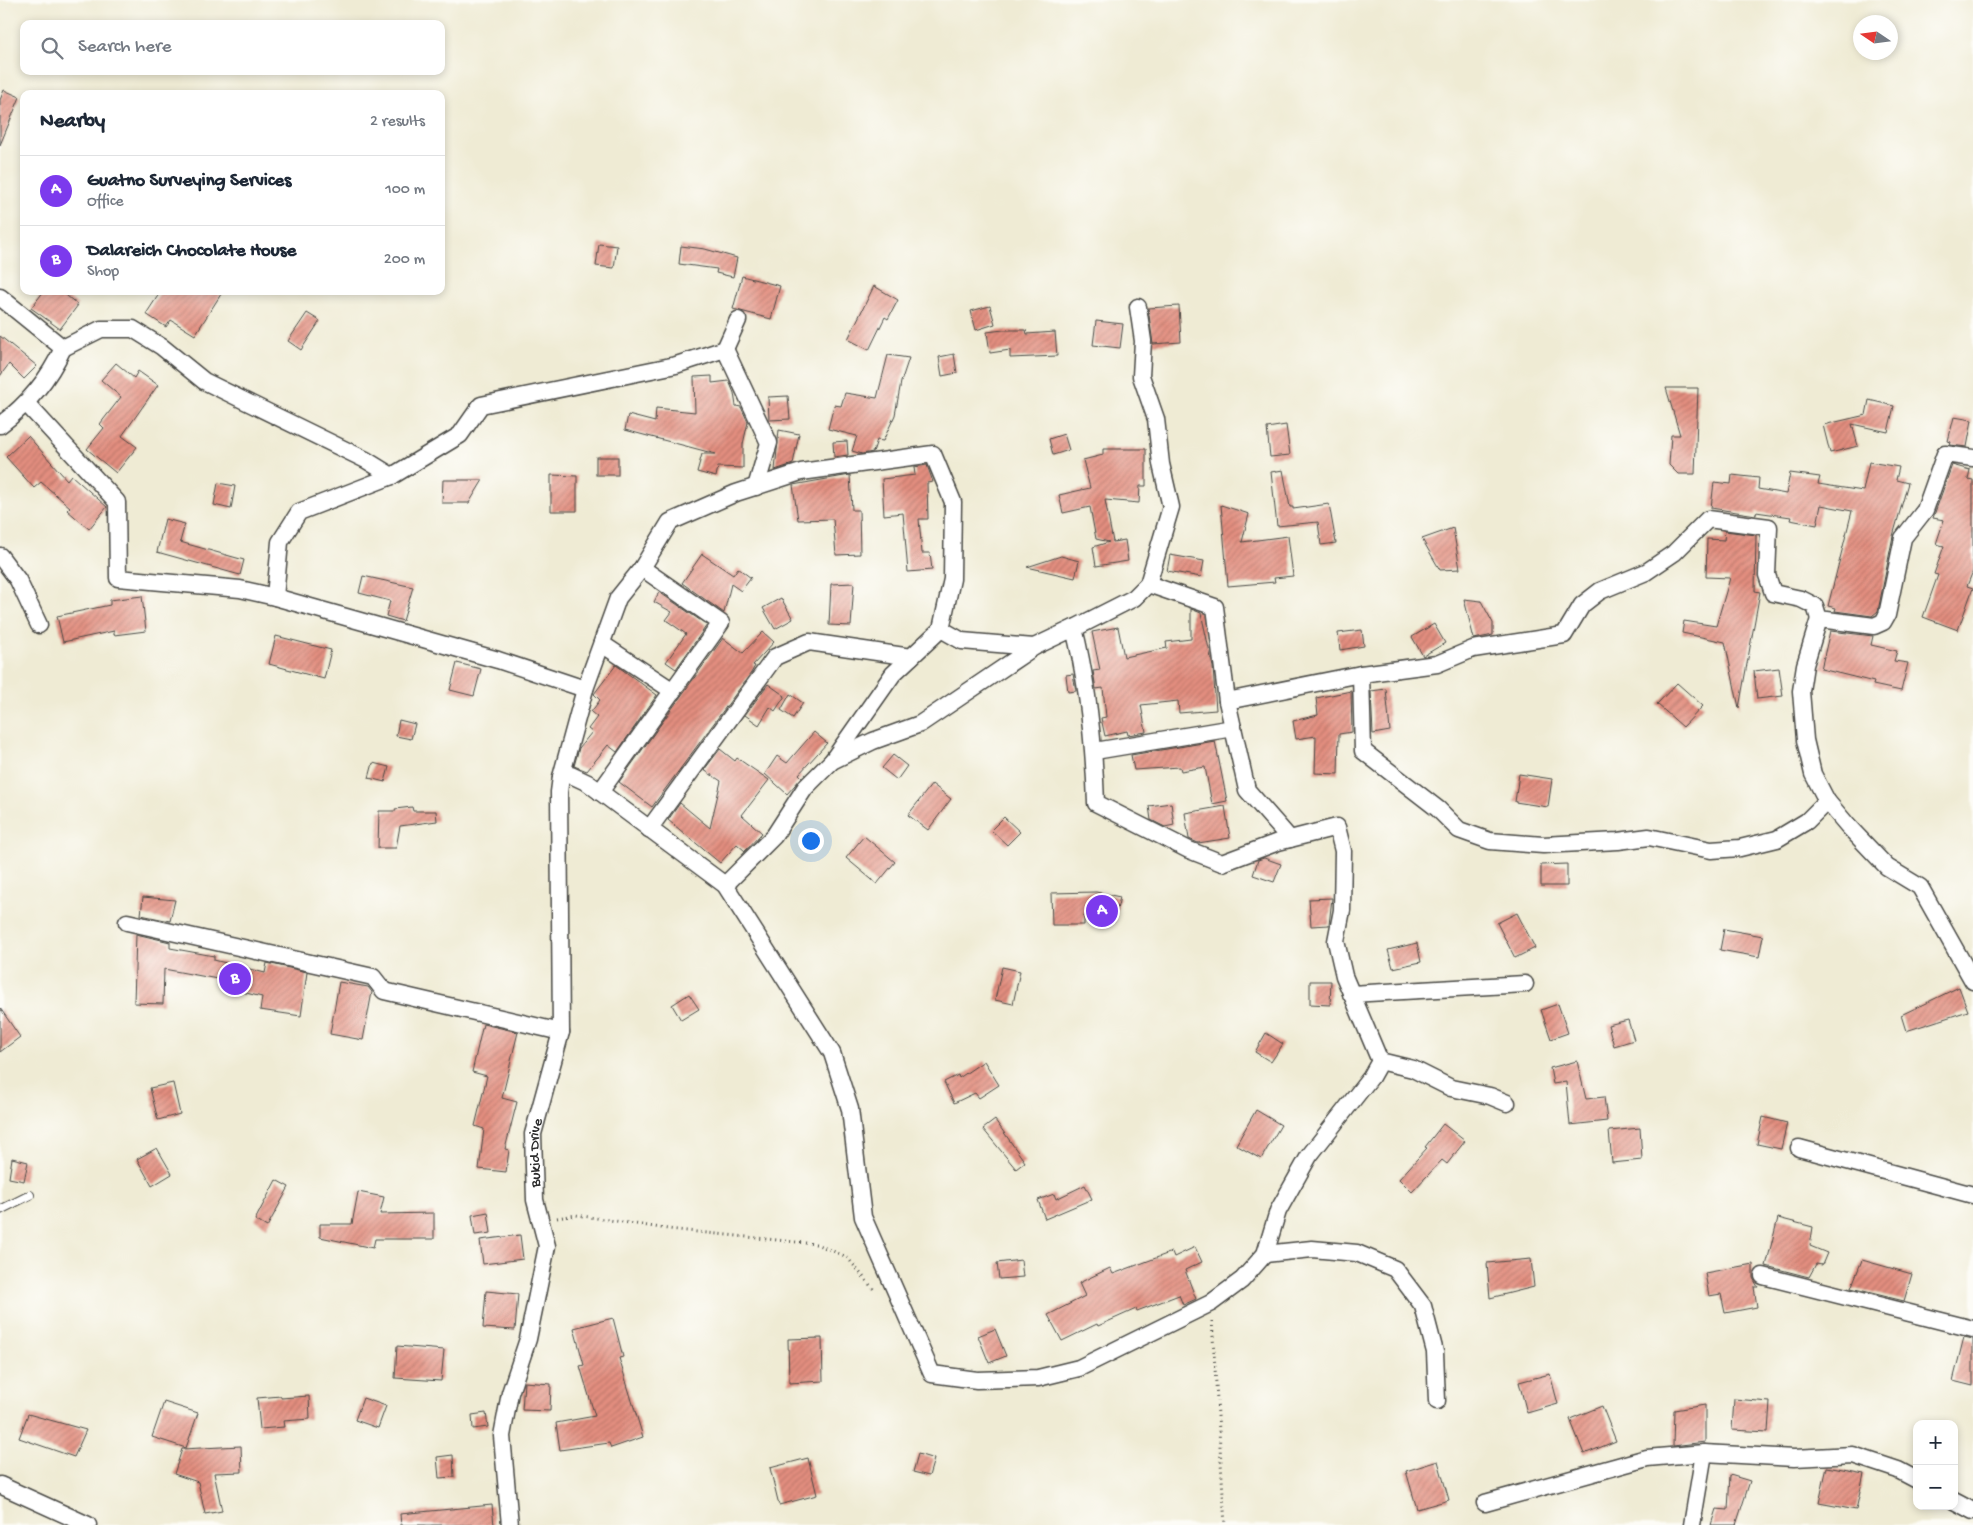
<!DOCTYPE html>
<meta charset="utf-8">
<style>
body{margin:0;font-family:"Gochi Hand",sans-serif;background:#f2f2f3;color:#1f2937}
.controls{position:absolute;right:15px;bottom:15px;display:grid;overflow:hidden;border-radius:10px;box-shadow:0 2px 8px #0003}
.controls button{width:45px;height:45px;display:grid;place-items:center;padding:0;border:0;border-bottom:1px solid #e0e1e3;background:#fff;color:#1f2937;font:25px sans-serif}
.compass{position:absolute;left:1853px;top:15px;width:45px;height:45px;border-radius:50%;background:#fff;box-shadow:0 2px 8px #0003;rotate:283deg}
.you{position:absolute;left:810px;top:840px;width:18px;height:18px;margin:-12px;border:4px solid #fff;border-radius:50%;background:#1a73e8;box-shadow:0 0 0 8px #1a73e833}
.badge{display:grid;place-items:center;width:32px;height:32px;border-radius:50%;background:#7c3aed;color:#fff;font-size:16px;font-weight:700}
.pin{position:absolute;translate:-50% -50%;border:2px solid #fff;box-shadow:0 1px 5px #0006}
.list{margin:0;padding:0;list-style:none}
h2{display:flex;justify-content:space-between;align-items:center;height:65px;margin:0;padding:0 20px;font-size:21px}
h2 small{font-size:16px;font-weight:400;color:#747a83}
.list li{display:grid;grid-template-columns:32px 1fr auto;gap:15px;align-items:center;box-sizing:border-box;height:70px;padding:0 20px;border-top:1px solid #e0e1e3}
.list b{display:block;font-size:19px;white-space:nowrap}
.list p{margin:0;font-size:16px;white-space:nowrap;color:#747a83}
.list em{font-size:16px;font-style:normal;color:#747a83}
.icon{flex:none;width:28px;height:28px;fill:none;stroke:currentColor;stroke-width:2;stroke-linecap:round;stroke-linejoin:round}
.map{position:relative;flex:none;width:1973px;height:1525px;overflow:hidden}
.search{position:absolute;background:#fff;box-shadow:0 2px 8px #0003;left:20px;top:20px;width:425px;height:55px;display:flex;align-items:center;gap:12px;box-sizing:border-box;padding:0 18px;border-radius:10px;color:#747a83;font-size:19px}
.panel{position:absolute;background:#fff;box-shadow:0 2px 8px #0003;left:20px;top:90px;width:425px;height:205px;border-radius:10px}
.map>svg:first-child{display:block}
.building{fill:url(#building-hatch)}
.lines{fill:none;stroke-linecap:round;stroke-linejoin:round}
.lane-casing{stroke:#484844;stroke-width:10}
.street-casing{stroke:#484844;stroke-width:19}
.path{stroke:#484844;stroke-width:3;stroke-dasharray:1 4;stroke-linecap:butt}
.lane{stroke:#fff;stroke-width:8}
.street{stroke:#fff;stroke-width:16}
.labels{text-anchor:middle;stroke-width:4;stroke-linejoin:round;paint-order:stroke}
.street-label{font-size:15px;fill:#2b2b2b;stroke:#fdfcf7}
</style>
<div class="map">
<svg width="1973" height="1525" viewBox="0 0 1973 1525">
<defs>
<pattern id="building-hatch" width="6" height="6" patternUnits="userSpaceOnUse" patternTransform="scale(1.25)"><rect width="6" height="6" fill="#e38e7f"/><path d="M-1 1l2-2M0 6l6-6M5 7l2-2" fill="none" stroke="#b87468"/></pattern>
</defs>
<rect width="100%" height="100%" fill="#fdfcf7"/>
<filter id="ink" filterUnits="userSpaceOnUse"><feTurbulence type="fractalNoise" baseFrequency=".02" numOctaves="2"/><feDisplacementMap in="SourceGraphic" scale="10" xChannelSelector="R" yChannelSelector="G"/><feConvolveMatrix kernelMatrix="1 2 1 2 8 2 1 2 1" color-interpolation-filters="sRGB"/></filter>
<filter id="wash" filterUnits="userSpaceOnUse"><feTurbulence type="fractalNoise" baseFrequency=".0096" numOctaves="4" result="noise"/><feDisplacementMap in="SourceGraphic" scale="20" xChannelSelector="R" yChannelSelector="G"/><feGaussianBlur stdDeviation="1.12" result="paint"/><feColorMatrix in="noise" values="0 0 0 0 0 0 0 0 0 0 0 0 0 0 0 0 0 1.4 0 .05"/><feComposite in="paint" operator="in"/></filter>
<g filter="url(#wash)">
<rect width="100%" height="100%" fill="#efebd4"/>
<g id="blocks">
<!-- building -->
<g class="building">
<polygon points="4,90 20,97 0,145 0,100"/>
<polygon points="599,244 617,246 614,268 596,266"/>
<polygon points="681,246 705,249 737,258 733,277 716,273 717,269 679,264"/>
<polygon points="742,276 780,286 771,319 733,309"/>
<polygon points="874,286 898,300 888,319 885,317 869,350 848,339"/>
<polygon points="44,291 61,291 78,305 60,329 31,308"/>
<polygon points="161,291 223,291 195,335 171,320 166,327 146,314"/>
<polygon points="990,306 995,324 976,330 971,311"/>
<polygon points="1179,306 1181,342 1153,344 1148,308"/>
<polygon points="307,313 320,321 301,350 288,341"/>
<polygon points="1096,321 1123,324 1120,348 1093,345"/>
<polygon points="1003,330 1026,330 1027,334 1055,332 1057,356 1010,358 1010,350 990,353 987,332"/>
<polygon points="0,336 37,366 24,379 9,364 0,376"/>
<polygon points="954,354 957,373 942,376 939,357"/>
<polygon points="888,355 909,358 901,382 895,415 883,441 877,440 873,452 862,454 852,451 857,436 828,429 834,405 841,406 845,393 877,398"/>
<polygon points="116,363 134,378 138,371 158,385 122,436 137,447 116,473 87,449 104,428 100,424 121,397 101,380"/>
<polygon points="712,376 712,383 729,381 734,393 736,406 741,407 748,422 743,444 743,468 718,467 716,477 697,472 702,454 716,454 625,430 628,415 655,422 656,408 695,412 694,377"/>
<polygon points="1666,388 1698,388 1695,474 1678,474 1669,465 1671,435 1680,435"/>
<polygon points="788,396 790,419 769,420 768,397"/>
<polygon points="1869,400 1894,406 1888,432 1852,424 1858,446 1830,453 1823,425 1866,415"/>
<polygon points="1954,417 1972,420 1967,447 1950,445 1951,442 1948,441"/>
<polygon points="1286,425 1290,455 1270,457 1267,428"/>
<polygon points="779,430 799,434 793,464 775,470"/>
<polygon points="1064,434 1069,450 1053,455 1049,439"/>
<polygon points="28,436 67,480 71,475 107,507 89,529 67,510 70,507 41,482 34,488 6,457"/>
<polygon points="847,441 848,455 834,457 833,442"/>
<polygon points="1103,449 1146,449 1146,486 1140,486 1139,503 1105,500 1113,542 1125,540 1128,561 1096,566 1093,547 1109,542 1096,539 1090,507 1063,513 1059,495 1090,488 1083,460 1103,455"/>
<rect x="596" y="457" width="22" height="18"/>
<polygon points="1869,462 1899,467 1896,480 1908,483 1893,536 1878,611 1872,616 1835,611 1836,608 1828,606 1852,511 1821,505 1817,525 1790,520 1791,517 1756,512 1756,515 1711,508 1714,482 1731,484 1732,475 1759,478 1758,489 1786,494 1790,473 1820,477 1818,484 1863,491"/>
<polygon points="927,465 933,482 927,483 928,519 919,519 922,553 930,553 932,570 908,572 903,513 884,515 882,479 915,475 914,467"/>
<polygon points="1952,465 1970,470 1968,479 1973,480 1973,571 1967,586 1973,588 1958,630 1923,617 1938,575 1934,574 1944,546 1936,544 1944,520 1933,518"/>
<polygon points="1283,470 1290,507 1293,507 1293,509 1329,504 1336,543 1321,545 1318,522 1277,526 1271,472"/>
<polygon points="551,475 577,476 577,511 551,511"/>
<polygon points="850,475 852,510 859,510 860,554 836,555 833,519 798,520 793,485"/>
<polygon points="443,480 483,480 469,503 442,503"/>
<polygon points="218,483 235,486 231,509 214,505"/>
<polygon points="1221,505 1249,514 1242,542 1288,536 1293,576 1274,578 1275,582 1228,586"/>
<polygon points="165,519 185,524 180,542 244,560 240,575 157,552"/>
<polygon points="1453,528 1460,569 1440,570 1422,539"/>
<polygon points="1725,531 1756,535 1755,591 1760,592 1739,708 1725,642 1682,633 1684,621 1716,626 1730,578 1706,577 1707,539 1724,540"/>
<polygon points="702,554 733,575 738,568 751,578 741,591 731,584 724,613 682,583"/>
<polygon points="1170,555 1204,561 1201,577 1167,571"/>
<polygon points="1061,556 1079,561 1075,578 1027,567"/>
<polygon points="363,576 413,587 403,621 386,616 390,601 359,593"/>
<polygon points="854,583 851,626 829,625 831,584"/>
<polygon points="659,592 707,625 676,669 666,662 686,634 666,620 672,612 654,602"/>
<polygon points="142,596 146,631 114,635 114,631 63,642 57,616 110,605 110,600"/>
<polygon points="781,598 793,619 775,629 763,608"/>
<polygon points="1464,599 1481,601 1493,623 1493,635 1474,639"/>
<polygon points="1191,609 1201,613 1213,667 1216,710 1179,713 1178,701 1141,705 1146,732 1128,735 1127,731 1105,736 1101,718 1106,717 1103,688 1096,689 1093,671 1100,670 1092,632 1118,627 1124,657 1167,648 1166,642 1191,639"/>
<polygon points="1434,624 1445,643 1423,656 1412,637"/>
<polygon points="1362,630 1364,646 1340,650 1338,633"/>
<polygon points="1830,631 1873,636 1871,645 1897,651 1894,661 1908,663 1901,691 1873,685 1874,682 1821,669"/>
<polygon points="763,632 774,642 753,665 755,666 751,673 652,807 619,782 723,638 743,653"/>
<polygon points="276,636 331,650 324,679 269,664"/>
<polygon points="457,663 481,669 474,696 450,690"/>
<polygon points="616,665 657,695 617,752 608,745 587,771 574,766 579,748 592,732 588,729 597,717 591,712 600,700 594,694"/>
<polygon points="1779,668 1783,696 1757,699 1754,671"/>
<polygon points="1073,674 1076,691 1068,692 1066,675"/>
<polygon points="1677,683 1703,706 1683,727 1657,704"/>
<polygon points="768,684 785,696 775,711 770,707 759,725 745,715"/>
<polygon points="1386,689 1390,731 1373,734 1371,691"/>
<polygon points="1351,691 1352,732 1339,734 1338,774 1315,773 1316,736 1296,739 1293,721 1318,715 1316,698"/>
<polygon points="790,694 803,703 793,718 781,710"/>
<polygon points="399,720 415,724 411,739 396,736"/>
<polygon points="814,732 827,743 799,774 802,777 787,794 765,774 777,756 787,763"/>
<polygon points="1215,741 1227,801 1212,804 1205,767 1181,771 1180,767 1134,770 1131,755"/>
<polygon points="720,749 735,761 737,758 769,780 742,815 762,833 745,851 737,844 720,863 668,820 680,803 710,828 721,781 704,770"/>
<polygon points="893,755 907,766 897,780 882,768"/>
<polygon points="373,763 389,767 385,782 369,778"/>
<polygon points="1519,774 1552,779 1548,807 1515,802"/>
<polygon points="932,784 951,799 928,830 908,815"/>
<polygon points="1171,803 1174,825 1165,827 1151,820 1149,806"/>
<polygon points="1225,806 1230,838 1198,843 1189,839 1185,813"/>
<polygon points="412,807 413,811 436,811 437,821 400,826 396,848 378,848 379,811 396,811 395,809"/>
<polygon points="1004,817 1020,832 1007,845 991,830"/>
<polygon points="864,836 895,862 877,884 846,858"/>
<polygon points="1264,858 1281,864 1274,882 1253,875 1258,860"/>
<polygon points="1567,864 1567,886 1541,886 1541,865"/>
<polygon points="1096,892 1120,897 1114,922 1084,916 1084,925 1052,925 1051,893"/>
<polygon points="143,897 175,900 170,921 141,915"/>
<polygon points="1332,898 1329,925 1311,926 1309,899"/>
<polygon points="1517,913 1535,948 1515,958 1497,923"/>
<polygon points="1724,929 1763,936 1759,957 1720,950"/>
<polygon points="136,934 170,942 170,948 214,956 214,960 265,973 267,963 307,972 301,1016 260,1010 262,997 226,988 228,981 164,969 163,1004 134,1003"/>
<polygon points="1417,943 1421,962 1393,968 1388,950"/>
<polygon points="1002,967 1020,971 1013,1004 995,1000"/>
<polygon points="1310,981 1331,981 1330,1005 1310,1004"/>
<polygon points="339,982 368,987 372,992 363,1040 330,1034"/>
<polygon points="1959,987 1968,1011 1906,1031 1901,1015"/>
<polygon points="689,994 699,1009 681,1020 672,1005"/>
<polygon points="1558,1004 1568,1033 1551,1039 1541,1010"/>
<polygon points="0,1008 20,1037 0,1052"/>
<polygon points="1628,1020 1634,1040 1614,1046 1608,1025"/>
<polygon points="483,1024 518,1032 502,1098 517,1102 505,1149 509,1150 506,1172 479,1169 484,1129 475,1126 487,1076 472,1072"/>
<polygon points="1266,1033 1283,1044 1271,1062 1255,1052"/>
<polygon points="984,1061 999,1085 979,1098 975,1093 954,1103 944,1082 958,1075 959,1078"/>
<polygon points="1577,1061 1586,1099 1604,1097 1607,1121 1570,1125 1566,1082 1553,1084 1550,1068"/>
<polygon points="173,1083 180,1114 158,1120 150,1088"/>
<polygon points="1256,1110 1281,1125 1261,1159 1236,1145"/>
<polygon points="1763,1117 1787,1123 1781,1149 1757,1144"/>
<polygon points="995,1120 1025,1162 1016,1169 983,1129"/>
<polygon points="1443,1124 1465,1141 1447,1164 1442,1160 1412,1192 1399,1179 1427,1148 1425,1147"/>
<polygon points="1640,1128 1642,1160 1612,1163 1609,1131"/>
<polygon points="157,1148 172,1174 152,1186 137,1159"/>
<polygon points="12,1158 28,1162 24,1181 9,1178"/>
<polygon points="276,1180 289,1187 267,1227 255,1220"/>
<polygon points="1085,1185 1092,1199 1045,1219 1038,1200 1054,1194 1056,1199"/>
<polygon points="358,1192 384,1197 380,1214 434,1213 434,1239 375,1239 373,1248 320,1237 320,1224 352,1224"/>
<polygon points="488,1212 491,1233 475,1235 472,1215"/>
<polygon points="1778,1218 1813,1227 1810,1246 1827,1253 1822,1265 1816,1264 1809,1277 1766,1266"/>
<polygon points="520,1235 523,1259 483,1264 480,1240"/>
<polygon points="1195,1247 1202,1262 1185,1270 1196,1299 1183,1305 1179,1295 1137,1311 1136,1309 1098,1326 1097,1324 1062,1341 1048,1315 1085,1296 1079,1283 1110,1268 1113,1274 1172,1252 1174,1257"/>
<polygon points="1531,1259 1534,1287 1490,1298 1487,1263"/>
<polygon points="1021,1260 1023,1277 999,1279 997,1263"/>
<polygon points="1862,1260 1912,1274 1904,1301 1851,1288"/>
<polygon points="1753,1264 1753,1278 1758,1287 1754,1287 1757,1307 1725,1313 1721,1294 1709,1296 1705,1273"/>
<polygon points="486,1291 518,1294 515,1330 483,1328"/>
<polygon points="613,1318 623,1357 619,1358 643,1437 611,1448 609,1443 560,1450 556,1423 595,1416 580,1366 584,1365 574,1328"/>
<polygon points="995,1329 1006,1356 989,1363 978,1336"/>
<polygon points="1964,1337 1973,1339 1973,1386 1953,1381"/>
<polygon points="822,1338 823,1381 789,1383 788,1339"/>
<polygon points="397,1346 444,1350 441,1381 395,1378"/>
<polygon points="1550,1374 1558,1404 1527,1413 1519,1382"/>
<polygon points="524,1382 551,1384 550,1411 522,1410"/>
<polygon points="281,1396 281,1398 309,1396 310,1419 283,1421 284,1427 260,1429 257,1398"/>
<polygon points="363,1398 386,1406 378,1428 355,1420"/>
<polygon points="1734,1399 1770,1402 1768,1432 1732,1430"/>
<polygon points="164,1402 198,1413 186,1448 152,1437"/>
<polygon points="1705,1405 1705,1442 1673,1446 1674,1410"/>
<polygon points="1602,1406 1616,1441 1584,1454 1570,1419"/>
<polygon points="486,1413 488,1427 473,1429 472,1415"/>
<polygon points="28,1414 86,1430 74,1457 19,1438"/>
<polygon points="241,1446 242,1472 214,1473 222,1511 205,1514 198,1482 174,1474 182,1449"/>
<polygon points="918,1454 934,1459 929,1476 913,1472"/>
<polygon points="453,1455 454,1477 439,1478 437,1457"/>
<polygon points="808,1458 817,1495 779,1505 770,1468"/>
<polygon points="1438,1461 1449,1500 1417,1509 1406,1471"/>
<polygon points="1827,1467 1864,1474 1856,1510 1819,1503"/>
<polygon points="1730,1475 1750,1481 1736,1525 1711,1525 1716,1509 1728,1510"/>
<polygon points="492,1505 494,1525 401,1525 400,1514"/>
</g>
</g>
</g>
<g filter="url(#ink)">
<use href="#blocks" fill-opacity="0" stroke="#484844" stroke-width="1"/>
<g class="lines">
<!-- lane casing -->
<g class="lane-casing">
<polyline id="lane" points="0,1210 30,1195"/>
</g>
<!-- street casing -->
<g class="street-casing">
<g id="street">
<path d="M0,297l63,51c-14,31 -36,57 -63,77"/>
<polyline points="63,348 101,329 133,329 162,347 204,381 366,460 392,476 460,435 481,405 676,365 725,349 738,320"/>
<polyline points="725,349 769,443 756,487"/>
<polyline points="26,403 117,502 118,578 240,589 275,597 498,660 585,689"/>
<polyline points="0,556 18,580 39,625"/>
<polyline points="1148,584 1215,607 1227,701"/>
<polyline points="275,597 280,542 299,512 392,476"/>
<polyline points="1819,619 1805,665 1801,691 1805,740 1813,774 1827,801 1848,826 1887,867 1920,887 1973,981"/>
<polyline points="941,629 962,641 1034,647"/>
<polyline points="1069,631 1134,598 1148,584 1171,507 1161,464 1156,419 1141,376 1143,341 1138,307"/>
<polyline points="602,644 673,691"/>
<polyline points="1361,674 1363,751 1438,809 1459,830 1490,841 1543,845 1618,841 1649,837 1711,850 1740,848 1777,839 1807,821 1827,801"/>
<polyline points="1095,751 1233,728"/>
<polyline points="561,777 571,775 588,783 725,885 832,1053 850,1109 863,1217 932,1374 977,1380 1038,1378 1079,1368 1211,1303 1242,1280 1265,1254 1278,1211 1309,1156 1371,1077 1380,1061 1413,1069 1451,1088 1490,1096 1507,1103"/>
<polyline points="600,792 721,623 642,568"/>
<polyline points="649,829 775,657 809,642 911,657"/>
<polyline points="1290,839 1247,790 1227,701 1361,674 1437,664 1473,649 1564,635 1582,605 1600,591 1646,572 1674,553 1708,519 1769,527 1767,575 1773,593 1801,599 1815,606 1819,619 1874,626 1883,622 1887,615 1903,538 1925,510 1945,454 1973,458"/>
<path d="M725,885l49,-49 31,-48 27,-27 41,-20 47,-17 114,-77 40,-19c14,57 20,116 22,175l93,47 33,13 56,-21 59,-15 6,24 -1,59 -6,31 8,35 36,85"/>
<polyline points="127,922 373,977 384,991 561,1032"/>
<polyline points="1351,994 1525,984"/>
<polyline points="1799,1148 1973,1195"/>
<polyline points="1265,1254 1312,1249 1357,1253 1395,1269 1423,1306 1435,1352 1437,1401"/>
<polyline points="1763,1276 1973,1329"/>
<polyline points="0,1485 88,1525"/>
<polyline points="1954,1501 1973,1511"/>
<polyline points="1485,1503 1647,1458 1704,1453 1794,1458 1853,1455 1898,1470 1917,1480"/>
<path id="s1" d="M510,1525l-8,-89 8,-43 18,-54 19,-93 -12,-46 -2,-66 28,-102 -2,-240 2,-15 24,-88 33,-91 24,-30 28,-46 66,-29 65,-21 132,-18 20,48 -1,77 -11,50 -48,45 -61,87"/>
<polyline points="1692,1525 1704,1453"/>
</g>
</g>
<!-- path -->
<g class="path">
<polyline points="557,1218 576,1215 668,1229 816,1244 847,1257 875,1291"/>
<polyline points="1212,1321 1225,1525"/>
</g>
<!-- lane -->
<use href="#lane" class="lane"/>
<!-- street -->
<use href="#street" class="street"/>
</g>
</g>
<g class="labels">
<!-- street labels -->
<g class="street-label">
<text dy="5" stroke="none"><textPath href="#s1" startOffset="380">Bukid Drive</textPath></text>
</g>
</g>
</svg>
<div class="controls">
<button>+</button>
<button>−</button>
</div>
<svg class="compass" viewBox="-18 -18 36 36"><path d="M0-13l5 13h-10z" fill="#e53935"/><path d="M0 13l5-13h-10z" fill="#747a83"/></svg>
<div class="you"></div>
<div class="pin badge" style="left:1102px;top:911px">A</div>
<div class="pin badge" style="left:235px;top:979px">B</div>
<div class="search"><svg class="icon" aria-label="search" viewBox="0 0 24 24"><circle cx="10" cy="10" r="6"/><path d="M15 15l6 6"/></svg>Search here</div>
<section class="panel">
<h2>Nearby<small>2 results</small></h2>
<ul class="list">
<li><span class="badge">A</span><div><b>Guatno Surveying Services</b><p>Office</p></div><em>100 m</em></li>
<li><span class="badge">B</span><div><b>Dalareich Chocolate House</b><p>Shop</p></div><em>200 m</em></li>
</ul>
</section>
</div>
